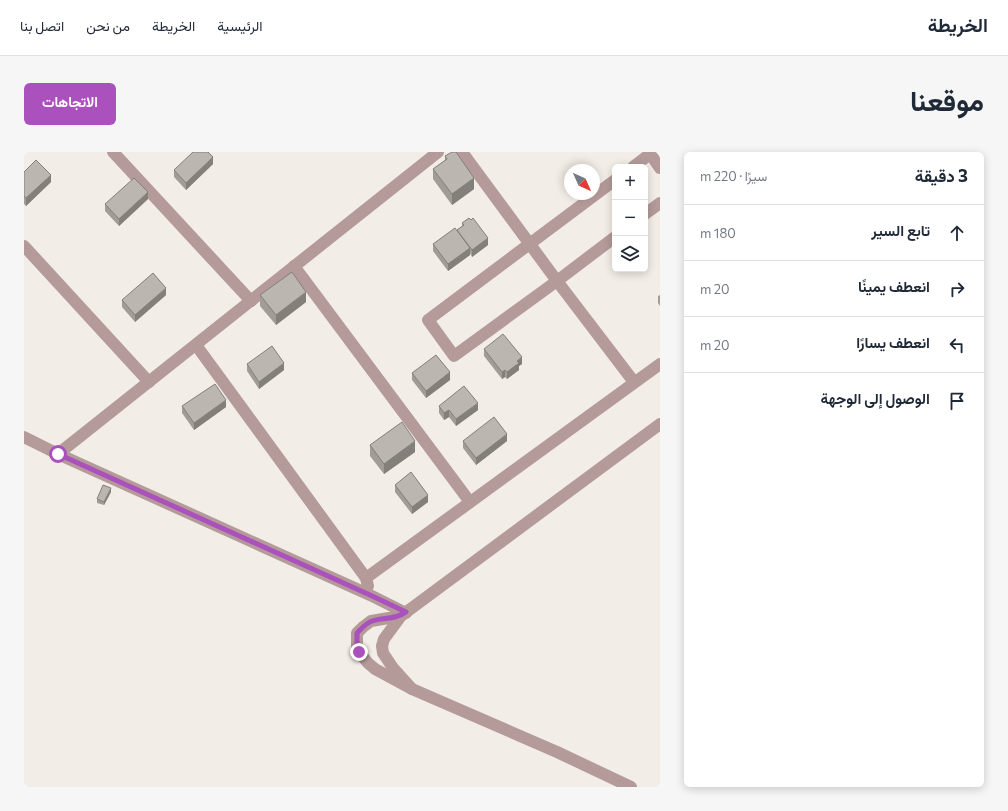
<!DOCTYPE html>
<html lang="ar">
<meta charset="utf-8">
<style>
body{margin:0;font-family:Commissioner,Vazirmatn,sans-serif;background:#f6f6f7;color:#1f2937;direction:rtl}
.controls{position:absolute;right:12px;top:12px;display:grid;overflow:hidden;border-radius:6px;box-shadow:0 2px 10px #0003}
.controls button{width:36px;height:36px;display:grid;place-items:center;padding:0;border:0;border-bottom:1px solid #e0e1e3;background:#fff;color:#1f2937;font:20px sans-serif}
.compass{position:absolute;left:540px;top:12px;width:36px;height:36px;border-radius:50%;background:#fff;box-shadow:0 2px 10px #0003;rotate:135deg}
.stop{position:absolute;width:12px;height:12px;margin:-9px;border:3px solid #aa51bd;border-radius:50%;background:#fff}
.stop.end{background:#aa51bd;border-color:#fff;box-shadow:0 1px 4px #0008}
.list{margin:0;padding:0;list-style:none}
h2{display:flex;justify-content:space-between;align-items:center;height:52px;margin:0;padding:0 16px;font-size:17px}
h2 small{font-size:13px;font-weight:400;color:#747a83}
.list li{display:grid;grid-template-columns:26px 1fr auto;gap:12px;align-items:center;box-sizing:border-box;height:56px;padding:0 16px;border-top:1px solid #e0e1e3}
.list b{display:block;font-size:15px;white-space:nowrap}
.list em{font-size:13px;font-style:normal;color:#747a83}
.icon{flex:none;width:22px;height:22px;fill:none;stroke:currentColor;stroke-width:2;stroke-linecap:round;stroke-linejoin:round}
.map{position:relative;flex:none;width:636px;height:635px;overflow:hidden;direction:ltr;border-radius:6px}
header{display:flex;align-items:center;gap:24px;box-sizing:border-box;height:56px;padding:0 20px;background:#fff;border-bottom:1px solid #e0e1e3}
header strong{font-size:19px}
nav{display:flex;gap:22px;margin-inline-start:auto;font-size:14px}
.intro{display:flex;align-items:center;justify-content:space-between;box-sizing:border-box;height:96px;padding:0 24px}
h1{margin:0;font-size:28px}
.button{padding:10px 18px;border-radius:6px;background:#aa51bd;color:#fff;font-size:14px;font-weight:700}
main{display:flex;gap:24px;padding:0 24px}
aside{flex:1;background:#fff;border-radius:6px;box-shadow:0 2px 10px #0003}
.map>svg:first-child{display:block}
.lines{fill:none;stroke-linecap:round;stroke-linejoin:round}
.minor{stroke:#b49b99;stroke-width:12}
.tertiary{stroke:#b49b99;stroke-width:12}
.wall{fill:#a19d96}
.shaded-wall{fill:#837f7a}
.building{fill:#bbb6af;stroke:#837f7a}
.route{stroke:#aa51bd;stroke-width:5}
</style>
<header>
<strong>الخريطة</strong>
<nav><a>الرئيسية</a><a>الخريطة</a><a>من نحن</a><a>اتصل بنا</a></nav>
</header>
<div class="intro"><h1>موقعنا</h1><a class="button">الاتجاهات</a></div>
<main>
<aside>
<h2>3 دقيقة<small>سيرًا · 220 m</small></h2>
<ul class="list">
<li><svg class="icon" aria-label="ahead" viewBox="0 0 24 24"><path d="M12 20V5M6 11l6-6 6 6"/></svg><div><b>تابع السير</b></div><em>180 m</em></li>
<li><svg class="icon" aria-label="right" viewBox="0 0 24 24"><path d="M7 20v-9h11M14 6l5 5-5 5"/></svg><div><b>انعطف يمينًا</b></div><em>20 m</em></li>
<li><svg class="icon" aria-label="left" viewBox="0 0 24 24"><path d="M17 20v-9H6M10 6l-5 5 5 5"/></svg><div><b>انعطف يسارًا</b></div><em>20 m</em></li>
<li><svg class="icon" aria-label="arrive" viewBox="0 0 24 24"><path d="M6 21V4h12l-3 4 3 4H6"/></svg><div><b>الوصول إلى الوجهة</b></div></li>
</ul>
</aside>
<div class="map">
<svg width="636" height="635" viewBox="0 0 636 635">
<rect width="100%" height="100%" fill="#f2ede6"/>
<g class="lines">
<!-- minor -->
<g class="minor">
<polyline points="89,0 227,149"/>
<polyline points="438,0 533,129 610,230"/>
<polyline points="625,0 636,16"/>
<polyline points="609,15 626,2"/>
<polyline points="591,28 404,168 430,204 533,129 591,85"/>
<polyline points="621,62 636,51"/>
<polyline points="0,94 125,230"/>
<polyline points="270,114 446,350"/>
<polyline points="172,193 342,426 344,434"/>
<polyline points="0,285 34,302 346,443 382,461"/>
<polyline points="34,302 414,0"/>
<polyline points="342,426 636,212"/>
</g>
<!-- tertiary -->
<g class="tertiary">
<polyline points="377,464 347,469 339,475 333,481 333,493 335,500 344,511 351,517 388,537 533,600 607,635"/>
<polyline points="388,537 369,516 359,501 358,494 360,487 377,464 636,272"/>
</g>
</g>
<!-- wall -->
<g class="wall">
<polygon points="421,4 450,37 428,53 409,27 409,17 421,8"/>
<polygon points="189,12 162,38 150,25 150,18"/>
<polygon points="0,20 27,30 2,54 0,52"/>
<polygon points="124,47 95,74 81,59 81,52"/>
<polygon points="438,71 464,93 448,105 446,101 446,103 424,119 409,99 409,92 433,80 433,78 438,74"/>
<polygon points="142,143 111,170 98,155 98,148"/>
<polygon points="236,143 282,150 252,173 236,154"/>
<polygon points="636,143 636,154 634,151 634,144"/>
<polygon points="460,197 498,212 495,214 495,218 483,227 481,225 478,227 460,204"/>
<polygon points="223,212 260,218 235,237 223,219"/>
<polygon points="388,221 426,228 402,246 388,228"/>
<polygon points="158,254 202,255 170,278 158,261"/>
<polygon points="415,254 454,258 432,274 425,265 420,268 415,261"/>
<polygon points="439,289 483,289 452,313 439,296"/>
<polygon points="346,293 391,300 360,322 346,304"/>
<polygon points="371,333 404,350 388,362 371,340"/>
<polygon points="87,340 80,353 73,351 73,347"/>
</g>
<!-- shaded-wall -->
<g class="shaded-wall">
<polygon points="189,5 189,12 162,38 162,31"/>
<polygon points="27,23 27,30 2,54 2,46"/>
<polygon points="450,26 450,37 428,53 428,42"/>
<polygon points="124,40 124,47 95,74 95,67"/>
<polygon points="464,86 464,93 448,105 448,98"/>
<polygon points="446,96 446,103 424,119 424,112"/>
<polygon points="142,136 142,143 111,170 111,163"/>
<polygon points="282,140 282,150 252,173 252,163"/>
<polygon points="498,205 498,212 495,214 495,218 483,227 483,220 493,209"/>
<polygon points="260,211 260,218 235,237 235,230"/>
<polygon points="481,218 481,225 478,227 478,220"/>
<polygon points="426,220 426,228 402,246 402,239"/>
<polygon points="202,248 202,255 170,278 170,271"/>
<polygon points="454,251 454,258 432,274 432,267"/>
<polygon points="425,258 425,265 420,268 420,261"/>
<polygon points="483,282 483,289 452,313 452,306"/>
<polygon points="391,289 391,300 360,322 360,312"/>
<polygon points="87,336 87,340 80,353 80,350"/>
<polygon points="404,343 404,350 388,362 388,355"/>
</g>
<!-- building -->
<g class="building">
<polygon points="169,0 184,0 189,5 162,31 150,18"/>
<polygon points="428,0 432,0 450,26 428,42 409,17 423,7 421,4"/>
<polygon points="12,8 27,23 2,46 0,44 0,20"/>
<polygon points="110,26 124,40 95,67 81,52"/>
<polygon points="445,66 447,68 449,66 464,86 448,98 433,78 440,73 438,71"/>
<polygon points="431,76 446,96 424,112 409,92"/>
<polygon points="268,120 282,140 252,163 236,143"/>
<polygon points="129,121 142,136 111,163 98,148"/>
<polygon points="479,182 498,205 493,209 495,211 483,220 481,218 478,220 460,197"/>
<polygon points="248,194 260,211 235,230 223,212"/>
<polygon points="412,203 426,220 402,239 388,221"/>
<polygon points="191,232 202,248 170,271 158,254"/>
<polygon points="440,234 454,251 432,267 425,258 420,261 415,254"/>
<polygon points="470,265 483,282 452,306 439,289"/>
<polygon points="378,270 391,289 360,312 346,293"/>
<polygon points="387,320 404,343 388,355 371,333"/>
<polygon points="79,333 87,336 80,350 73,347"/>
</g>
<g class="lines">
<!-- route -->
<path class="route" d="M34,302l312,141 36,17c-11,8 -23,5 -34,9 -6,2 -11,8 -15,12v12l2,7"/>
</g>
</svg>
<div class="controls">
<button>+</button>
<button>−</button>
<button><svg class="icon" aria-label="layers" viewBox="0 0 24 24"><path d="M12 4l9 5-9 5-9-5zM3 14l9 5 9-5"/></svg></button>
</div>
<svg class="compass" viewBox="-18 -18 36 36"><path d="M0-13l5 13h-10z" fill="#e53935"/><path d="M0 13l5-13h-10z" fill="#747a83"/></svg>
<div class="stop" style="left:34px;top:302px"></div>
<div class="stop end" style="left:335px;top:500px"></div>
</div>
</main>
